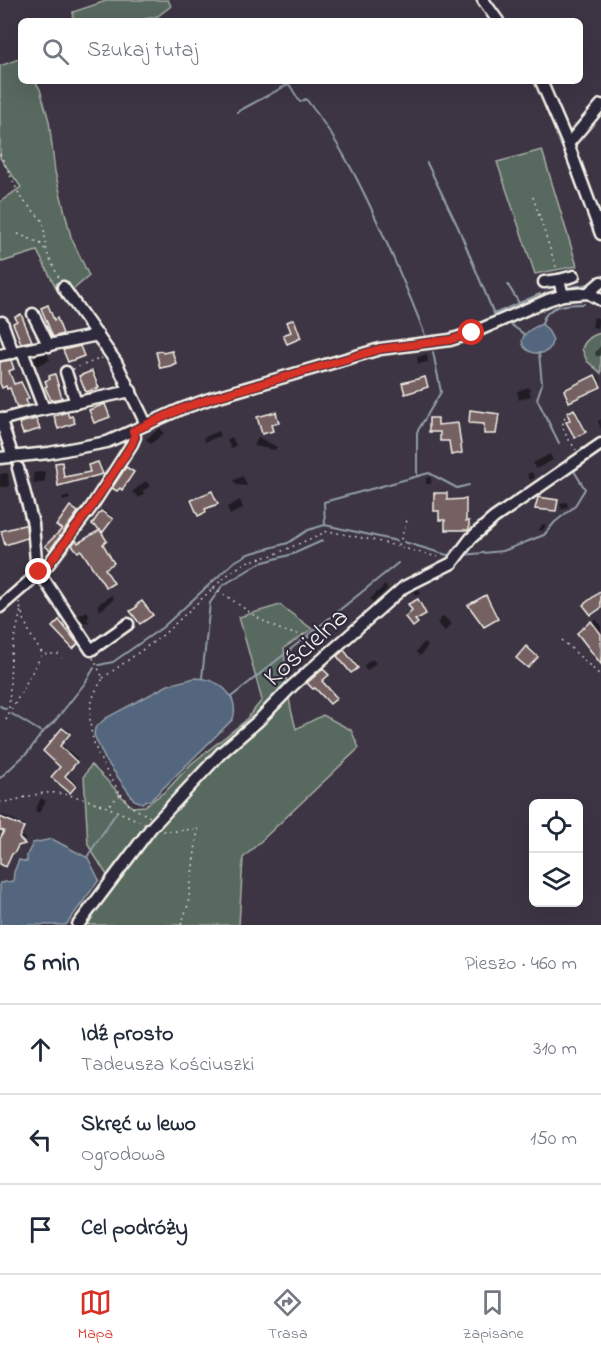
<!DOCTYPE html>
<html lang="pl">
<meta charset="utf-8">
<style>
body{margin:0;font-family:"Indie Flower",sans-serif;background:#f6f6f7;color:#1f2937}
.controls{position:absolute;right:18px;bottom:18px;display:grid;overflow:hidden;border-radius:9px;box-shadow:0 6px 24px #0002}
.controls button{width:54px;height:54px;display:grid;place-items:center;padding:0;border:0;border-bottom:2px solid #e0e1e3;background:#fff;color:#1f2937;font:30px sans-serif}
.stop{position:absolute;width:18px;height:18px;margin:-14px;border:4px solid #d93025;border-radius:50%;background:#fff}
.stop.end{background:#d93025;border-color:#fff;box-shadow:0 2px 6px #0008}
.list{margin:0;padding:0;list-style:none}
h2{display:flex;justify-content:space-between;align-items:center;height:78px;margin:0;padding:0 24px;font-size:26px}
h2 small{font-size:20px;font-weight:400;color:#747a83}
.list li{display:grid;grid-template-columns:39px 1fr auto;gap:18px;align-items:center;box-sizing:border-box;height:90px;padding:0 24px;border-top:2px solid #e0e1e3}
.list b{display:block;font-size:22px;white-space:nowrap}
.list p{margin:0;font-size:20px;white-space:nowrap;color:#747a83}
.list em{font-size:20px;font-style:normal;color:#747a83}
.icon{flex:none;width:33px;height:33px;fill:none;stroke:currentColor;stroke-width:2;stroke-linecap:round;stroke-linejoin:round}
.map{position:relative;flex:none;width:601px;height:925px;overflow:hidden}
.search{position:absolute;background:#fff;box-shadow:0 6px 24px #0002;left:18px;right:18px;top:18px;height:66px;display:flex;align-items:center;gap:15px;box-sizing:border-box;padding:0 21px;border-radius:9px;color:#747a83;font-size:22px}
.sheet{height:348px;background:#fff}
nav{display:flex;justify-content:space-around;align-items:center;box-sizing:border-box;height:84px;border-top:2px solid #e0e1e3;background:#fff;font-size:16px;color:#747a83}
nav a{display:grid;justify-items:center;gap:3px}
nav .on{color:#d93025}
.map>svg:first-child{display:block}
.green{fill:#586961;stroke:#a6ada4;stroke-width:1.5}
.water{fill:#53667e;stroke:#939ea8;stroke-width:1.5}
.shadow{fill:#0007}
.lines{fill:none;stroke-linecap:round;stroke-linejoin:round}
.stream{stroke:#939ea8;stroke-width:2}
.building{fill:#756062;stroke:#f4f1e8;stroke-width:1.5}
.minor-casing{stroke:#f4f1e8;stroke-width:15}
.path{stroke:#f4f1e8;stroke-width:1.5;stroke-dasharray:1.5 4.5;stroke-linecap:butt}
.minor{stroke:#2f2a3d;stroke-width:10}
.route{stroke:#d93025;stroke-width:8}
.labels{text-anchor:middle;stroke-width:4.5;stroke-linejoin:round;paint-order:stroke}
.street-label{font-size:27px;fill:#f4f1e8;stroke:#2f2a3d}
</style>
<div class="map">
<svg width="601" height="925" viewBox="0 0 601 925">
<rect width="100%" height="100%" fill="#3d3544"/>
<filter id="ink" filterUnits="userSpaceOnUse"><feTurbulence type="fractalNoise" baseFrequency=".0167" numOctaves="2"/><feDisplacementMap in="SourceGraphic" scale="12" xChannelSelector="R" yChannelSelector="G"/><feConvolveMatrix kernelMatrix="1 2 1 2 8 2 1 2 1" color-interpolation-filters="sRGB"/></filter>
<g filter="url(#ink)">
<!-- green -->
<g class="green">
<polygon points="109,0 168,0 171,6 158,16 136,21 73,21 73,12"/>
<polygon points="21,58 21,81 35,81 40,89 49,121 55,172 71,237 89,276 62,299 37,251 2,262 0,259 0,202 21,187 0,158 0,66"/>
<polygon points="542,150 577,266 535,274 497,162"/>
<path d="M601,333v40l-14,-12 -5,-12c3,-10 10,-14 19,-16z"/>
<path d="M280,605l32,24 -28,19c1,29 4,54 12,81l27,-14 28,15 8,18 -116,110 -4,67h-151l24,-42 -24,-38 -4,-69 7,-11c15,13 27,28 41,42l13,-1 22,-16 24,-26 54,-43 17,-21 -23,-83z"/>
</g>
<!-- water -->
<g class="water">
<path d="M542,324l7,8 4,8c-2,3 -2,7 -4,9 -13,14 -49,-9 -7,-25z"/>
<path d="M195,678c23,0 45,17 38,41l-81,80 -10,4 -8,-3 -29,-41 -11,-24 1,-7 11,-10 62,-33z"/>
<polygon points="52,839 88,858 99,880 66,925 0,925 0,883 13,881 14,872 19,860 27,862 27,855 33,843"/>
</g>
<!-- shadow -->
<g class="shadow">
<polygon points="49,305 55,320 58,318 63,333 54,335 44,307"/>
<polygon points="594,317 600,319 597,328 592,327"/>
<polygon points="24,318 32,338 22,341 15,324 25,320"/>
<polygon points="295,319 301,336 300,337 293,331 290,321"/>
<polygon points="601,345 601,356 596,356 595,353"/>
<polygon points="47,353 50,360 37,366 34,357"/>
<polygon points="427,354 428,362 418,364 417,357"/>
<polygon points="12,360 14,366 10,369 15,384 22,381 24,385 29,396 26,398 27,404 0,376 0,362"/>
<polygon points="94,370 100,385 98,387 81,376"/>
<polygon points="56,374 63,395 52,398 52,375"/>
<polygon points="597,374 601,381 600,386 565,390"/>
<polygon points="529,387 531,396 519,400 517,391"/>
<polygon points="576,409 586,430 585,431 572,420 570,412"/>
<polygon points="277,412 280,420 272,423 272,429 260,417"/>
<polygon points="37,418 40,426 39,427 21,423"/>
<polygon points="601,419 601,430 598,421"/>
<polygon points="160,428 164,433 151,444 146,439"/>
<polygon points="218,431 220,436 205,442 203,438"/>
<polygon points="232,437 236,445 231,449 227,440"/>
<polygon points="258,437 277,447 275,450 254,446"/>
<polygon points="550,454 553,460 536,469 533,463"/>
<polygon points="63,461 65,477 91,472 89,465 99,462 104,472 59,485 56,463"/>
<polygon points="45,471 45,482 34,484 33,473"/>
<polygon points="532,472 535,478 530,480 527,474"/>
<polygon points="8,473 9,485 7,487 0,487 0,474"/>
<polygon points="243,476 247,486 236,485 234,480"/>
<polygon points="431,477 431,484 426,484 426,478"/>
<polygon points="146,481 150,486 142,491 144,493 140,498 132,492"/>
<polygon points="214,491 218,502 206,507 205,511 194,499"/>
<polygon points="437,492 448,492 448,499 467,499 467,520 469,520 468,528 446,519 440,509 435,494"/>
<polygon points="69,496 70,499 63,501 62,498"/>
<polygon points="540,496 558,499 556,508 539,498"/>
<polygon points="240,500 243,508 230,515 227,507"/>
<polygon points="567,502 568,507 562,510 560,503"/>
<polygon points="104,510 113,517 102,531 107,539 103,542 115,561 105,566 114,581 113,582 81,548 74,545 78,540 80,542 102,529 94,524"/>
<polygon points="542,524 546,525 543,531 539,530"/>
<polygon points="385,585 388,589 373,602 370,599"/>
<polygon points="418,589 421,593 416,596 413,592"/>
<polygon points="112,595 114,599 100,611 97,605"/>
<polygon points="487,595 499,617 497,618 471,604"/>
<polygon points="144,601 153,612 140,622 137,605"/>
<polygon points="87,611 90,616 87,619 89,622 87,624 84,622 86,627 79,615"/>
<polygon points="443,616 452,624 445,631 437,623"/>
<polygon points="63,619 79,641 73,647 54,627"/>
<polygon points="596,619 601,626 601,661 582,629"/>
<polygon points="424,642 428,646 420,656 416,652"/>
<polygon points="528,646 538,655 528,666 518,658"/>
<polygon points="346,650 358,665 351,671 339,656"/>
<polygon points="372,659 376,663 367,671 363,666"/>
<polygon points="325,669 328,673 321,679 336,696 330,702 315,685 309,683"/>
<polygon points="65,728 70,731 61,744 78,759 65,773 77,784 70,791 53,777 62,767 45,751"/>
<polygon points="41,798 46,801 39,813 35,811"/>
<polygon points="0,814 25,825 21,835 26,840 19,844 0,865 0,842 6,830 0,828"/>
</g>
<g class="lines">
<!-- stream -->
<g class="stream">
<path d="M237,112l52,-28 11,18 6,-3c36,45 60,96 83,149 13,30 26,59 37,90"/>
<polyline points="427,163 458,227 494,314 540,294"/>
<polyline points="508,285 519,303"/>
<polyline points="567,288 589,284"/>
<polyline points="545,293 557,290"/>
<polyline points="510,324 524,334"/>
<path d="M542,324c4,-20 25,-20 42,-20"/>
<polyline points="539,353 542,384 537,399 559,443"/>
<polyline points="417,476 417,432 441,392 433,352"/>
<polyline points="325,525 324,502 429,473 457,488 469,485"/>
<polyline points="404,542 447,555 453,554"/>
<polyline points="463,555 503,551 544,535 555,522 574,507 585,489 574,471 601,452"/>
<polyline points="99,665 113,662 163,627 234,562 248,554 288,543 308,530 325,525 397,541"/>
<polyline points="202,678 210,603 222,586 260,563 293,554 322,541"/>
<polyline points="231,697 398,563"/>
<polyline points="0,706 6,709"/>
<polyline points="12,714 43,733"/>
<polyline points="0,778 29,751 41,734 55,721 85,683 94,668"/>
<polyline points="87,857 116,813"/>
</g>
</g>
<!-- building -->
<g class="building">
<polygon points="48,305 54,320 57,318 63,334 53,337 41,308"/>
<polygon points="21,314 32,341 21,343 13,323 17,321 15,317"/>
<polygon points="294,319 301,338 287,344 283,335 291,332 287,322"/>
<polygon points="80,346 84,356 68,362 63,350"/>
<polygon points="162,351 163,353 172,351 176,363 170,366 160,368 156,352"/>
<polygon points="11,360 14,369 9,371 14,384 21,382 29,398 26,400 28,405 17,408 10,388 7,389 6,386 2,388 0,383 0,362"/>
<polygon points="92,371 99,388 86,392 79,376"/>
<polygon points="55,374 62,398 51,400 45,387 47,386 45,381 50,379 49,376"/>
<polygon points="595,375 601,387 569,402 564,390"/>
<polygon points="425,377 428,387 405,394 402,383"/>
<polygon points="105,404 110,417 94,423 89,410"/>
<polygon points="574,409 586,432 575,438 566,422 570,420 567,413"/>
<polygon points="470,410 499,414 496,434 484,434 484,424 469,423"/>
<polygon points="67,412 69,417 72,416 75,423 58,429 54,416"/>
<polygon points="276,412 279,423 271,425 273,431 262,434 257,417"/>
<polygon points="429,418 438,418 438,425 458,423 462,453 451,455 449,441 440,441 440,432 429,432"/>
<polygon points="36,419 40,429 23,434 19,423"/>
<polygon points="62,462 64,477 90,472 88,465 98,462 103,474 58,486 55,463"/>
<polygon points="126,467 134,472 122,490 120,488 117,491 112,488"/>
<polygon points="212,491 218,504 205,509 206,512 198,516 191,500"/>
<polygon points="434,493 447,493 447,500 466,499 466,521 469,521 469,530 445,530 445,520 439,520 439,511 434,511"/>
<polygon points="538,497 558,500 556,511 535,509"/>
<polygon points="70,506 78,512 50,550 45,546 62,529 56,526"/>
<polygon points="101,511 113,519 103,532 100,530 107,541 103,544 114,563 105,569 114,583 106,588 81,550 78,552 72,545 76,540 78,543 100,530 92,524"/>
<polygon points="24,525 26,525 27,538 5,545 1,531"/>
<polygon points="601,591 601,608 591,615 583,605"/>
<polygon points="486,595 498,619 484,627 468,605"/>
<polygon points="418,599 426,614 415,620 418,623 413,627 405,617 412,610 408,604"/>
<polygon points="142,601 153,615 140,624 130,611 137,607 136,605"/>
<polygon points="59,620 78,644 73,649 52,627"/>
<polygon points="591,621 601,634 601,664 577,633"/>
<polygon points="526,646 538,657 528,668 516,658"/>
<polygon points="344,650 358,668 351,673 337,656"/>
<polygon points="323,669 329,675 322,681 337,698 330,704 315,688 313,689 307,683"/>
<polygon points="62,728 70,734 60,746 77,762 65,776 76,786 70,793 51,777 60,767 43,751"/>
<polygon points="0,817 24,827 19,838 25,844 18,846 15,852 12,854 6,867 0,864 0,839 4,831 0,830"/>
</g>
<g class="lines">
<!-- minor casing -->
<g class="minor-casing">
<g id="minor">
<polyline points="483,0 498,21"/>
<polyline points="541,81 568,144 601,234"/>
<polyline points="568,144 601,105"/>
<polyline points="544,282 559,280"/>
<polyline points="63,287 116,362 146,424"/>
<polyline points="588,293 601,282"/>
<polyline points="563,295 559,280 574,276"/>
<polyline points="33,314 49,346"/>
<polyline points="2,322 13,353"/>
<polyline points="22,351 44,409"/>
<polyline points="0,355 98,335"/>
<polyline points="66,372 76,403"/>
<polyline points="0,418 13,457"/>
<polyline points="1,420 26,413 131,391"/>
<polyline points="0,458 49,453 107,442 181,409 212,398 380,349 450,340 472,333 548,300 563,295 588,293 601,300"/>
<polyline points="18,468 33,524 36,561 39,572 91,650 128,624"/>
<polyline points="0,607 47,566 90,509 132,444 135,437 133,431"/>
<polyline points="78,925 151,828 221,753 258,721 292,686 404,587 452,563 471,538 494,518 601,444"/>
</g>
</g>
<!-- path -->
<g class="path">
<polyline points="0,154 21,198 43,221 47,253 59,278"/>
<polyline points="533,197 557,270"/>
<polyline points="18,234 40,243 47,252"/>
<polyline points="73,369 102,358"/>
<path d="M565,417c-7,12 5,23 11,33"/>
<polyline points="399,545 408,517"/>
<path d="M213,588c31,17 57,46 93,47l15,15"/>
<path d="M19,602c4,18 12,37 24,52h15l4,4"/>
<polyline points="562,640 601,676"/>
<path d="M93,658l10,20c-3,6 -7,11 -9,17 -13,34 8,72 27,99l-13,12"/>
<polyline points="103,678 163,635 226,576 246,562 273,555 328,531 377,541 441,558"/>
<polyline points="9,714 11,655 21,610"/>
<polyline points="6,720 42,654"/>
<polyline points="121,794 130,806 150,817"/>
<path d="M0,802c15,0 31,-8 46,-9 24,-3 76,19 98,31"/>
<polyline points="163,831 178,831 198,828 188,905 181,925"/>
</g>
<!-- minor -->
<use href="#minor" class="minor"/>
</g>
</g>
<g class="lines" filter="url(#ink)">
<!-- route -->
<polyline class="route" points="39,572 47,566 90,509 132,444 135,436 133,431 181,409 212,398 380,349 450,340 472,333"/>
</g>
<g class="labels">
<!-- street labels -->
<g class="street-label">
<text transform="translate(305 646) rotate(-42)" y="9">Kościelna</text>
</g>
</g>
</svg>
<div class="controls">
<button><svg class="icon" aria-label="locate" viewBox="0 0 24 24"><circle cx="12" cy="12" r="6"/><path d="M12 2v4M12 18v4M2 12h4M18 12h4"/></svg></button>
<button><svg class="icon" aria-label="layers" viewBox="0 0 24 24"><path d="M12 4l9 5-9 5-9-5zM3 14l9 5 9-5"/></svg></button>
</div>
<div class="stop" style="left:472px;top:333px"></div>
<div class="stop end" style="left:39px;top:572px"></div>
<div class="search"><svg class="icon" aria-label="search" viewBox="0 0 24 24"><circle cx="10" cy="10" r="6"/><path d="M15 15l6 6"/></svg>Szukaj tutaj</div>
</div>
<section class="sheet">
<h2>6 min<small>Pieszo · 460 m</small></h2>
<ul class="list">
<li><svg class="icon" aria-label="ahead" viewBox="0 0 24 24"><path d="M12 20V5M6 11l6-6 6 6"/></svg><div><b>Idź prosto</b><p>Tadeusza Kościuszki</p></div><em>310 m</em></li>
<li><svg class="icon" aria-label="left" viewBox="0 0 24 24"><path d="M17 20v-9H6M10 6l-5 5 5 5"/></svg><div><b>Skręć w lewo</b><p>Ogrodowa</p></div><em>150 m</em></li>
<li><svg class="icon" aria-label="arrive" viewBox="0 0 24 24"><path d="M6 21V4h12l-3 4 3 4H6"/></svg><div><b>Cel podróży</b></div></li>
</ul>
</section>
<nav>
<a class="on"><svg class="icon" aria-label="map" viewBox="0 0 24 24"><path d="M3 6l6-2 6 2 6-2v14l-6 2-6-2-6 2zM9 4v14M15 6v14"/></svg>Mapa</a>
<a><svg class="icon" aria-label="directions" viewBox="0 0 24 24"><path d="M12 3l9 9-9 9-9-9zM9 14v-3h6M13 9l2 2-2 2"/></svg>Trasa</a>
<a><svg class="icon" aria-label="saved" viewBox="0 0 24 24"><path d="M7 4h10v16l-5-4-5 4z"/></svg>Zapisane</a>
</nav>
